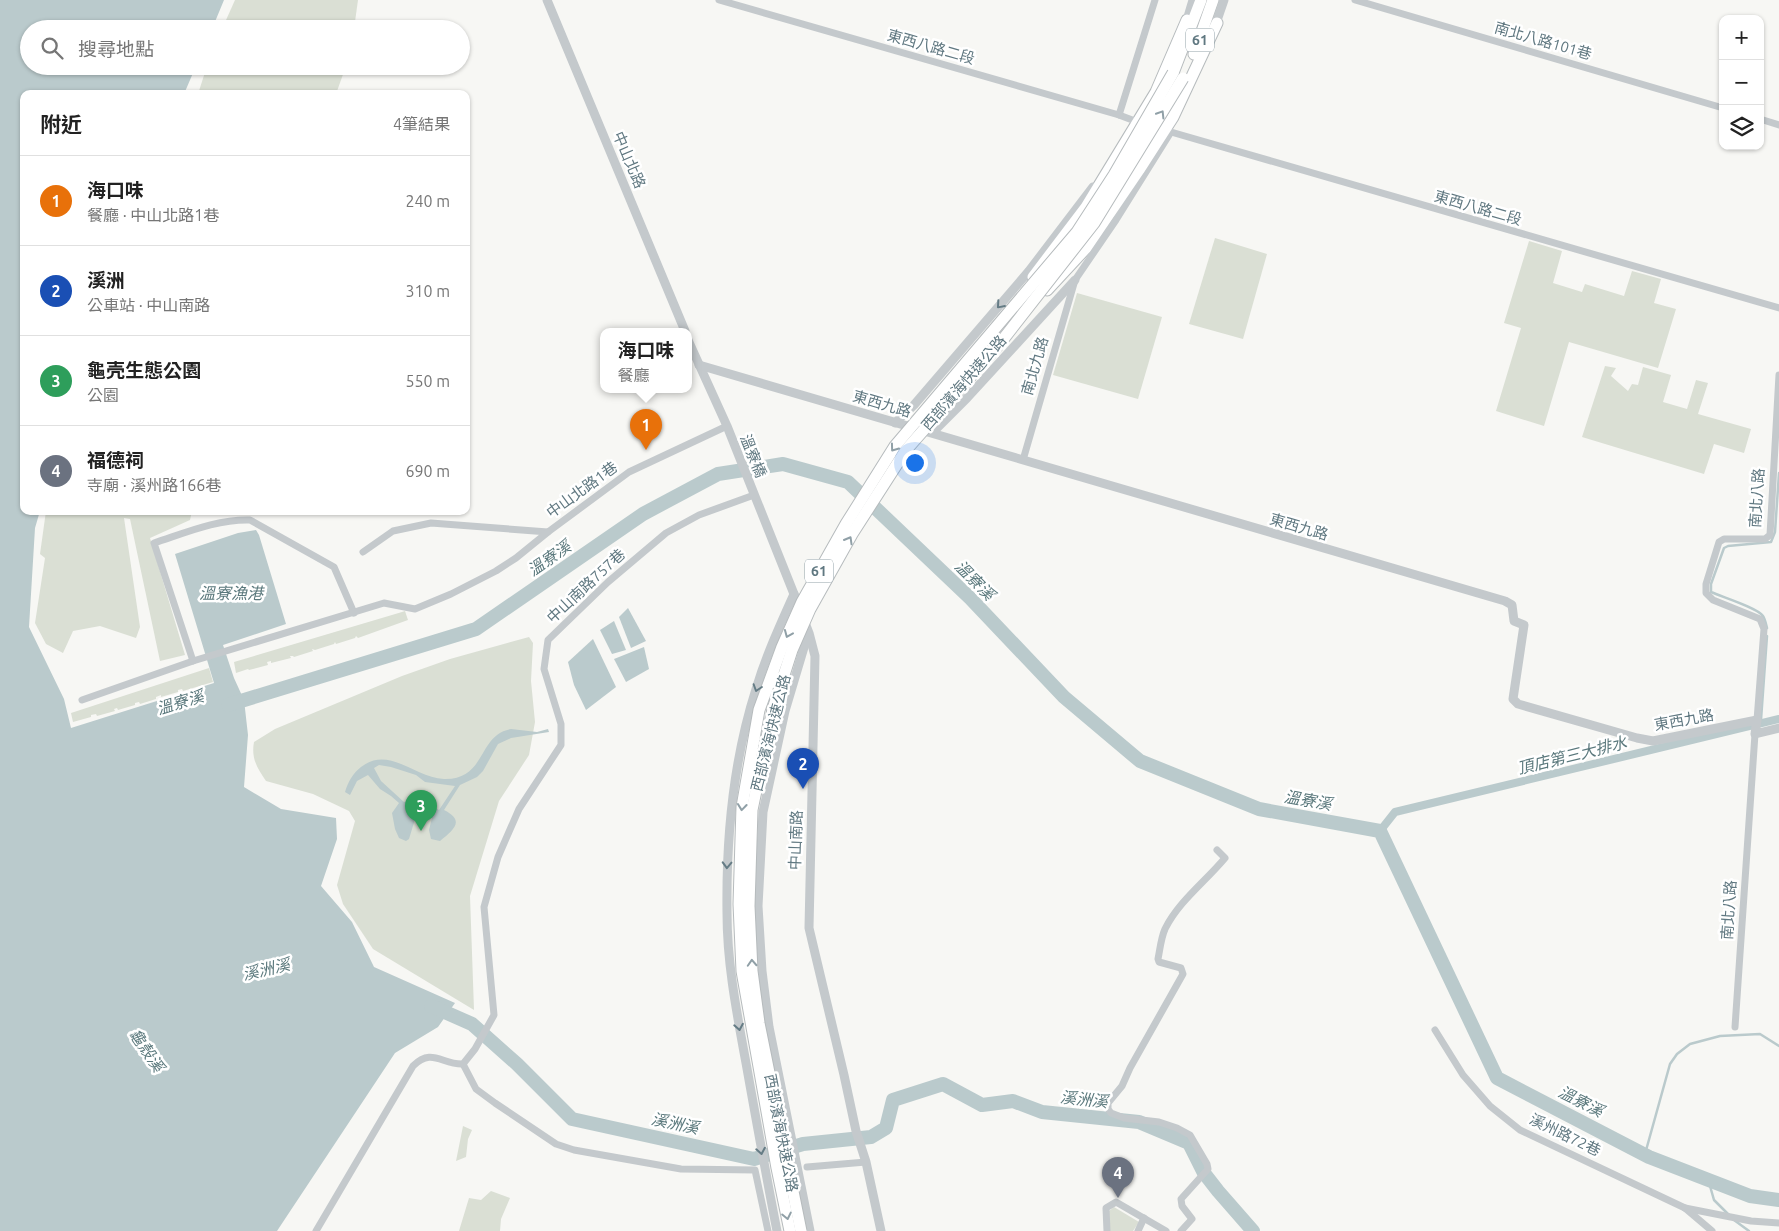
<!DOCTYPE html>
<html lang="zh-TW">
<meta charset="utf-8">
<style>
body{margin:0;font-family:Ubuntu,"Noto Sans TC",sans-serif;background:#f6f6f6;color:#222}
.controls{position:absolute;right:15px;top:15px;display:grid;overflow:hidden;border-radius:10px;box-shadow:0 1px 4px #0004}
.controls button{width:45px;height:45px;display:grid;place-items:center;padding:0;border:0;border-bottom:1px solid #e0e0e0;background:#fff;color:#222;font:25px sans-serif}
.you{position:absolute;left:914px;top:462px;width:18px;height:18px;margin:-12px;border:4px solid #fff;border-radius:50%;background:#1a73e8;box-shadow:0 0 0 8px #1a73e833}
.badge{display:grid;place-items:center;width:32px;height:32px;border-radius:50%;background:#f0291b;color:#fff;font-size:16px;font-weight:700}
.pin{position:absolute;translate:-50% -41px;filter:drop-shadow(0 1px 2px #0008)}
.pin::after{content:'';position:absolute;top:26px;width:18px;height:15px;background:inherit;clip-path:polygon(0 0,100% 0,50% 100%)}
.popup{position:absolute;left:600px;top:328px;width:92px;height:65px;box-sizing:border-box;display:grid;place-content:center;border-radius:10px;background:#fff;filter:drop-shadow(0 1px 4px #0005);font-size:16px;white-space:nowrap;color:#767676}
.popup b{font-size:19px;color:#222}
.popup::after{content:'';position:absolute;left:50%;top:100%;margin-left:-10px;border:10px solid transparent;border-top-color:#fff}
.list{margin:0;padding:0;list-style:none}
h2{display:flex;justify-content:space-between;align-items:center;height:65px;margin:0;padding:0 20px;font-size:21px}
h2 small{font-size:16px;font-weight:400;color:#767676}
.list li{display:grid;grid-template-columns:32px 1fr auto;gap:15px;align-items:center;box-sizing:border-box;height:90px;padding:0 20px;border-top:1px solid #e0e0e0}
.list b{display:block;font-size:19px;white-space:nowrap}
.list p{margin:0;font-size:16px;white-space:nowrap;color:#767676}
.list em{font-size:16px;font-style:normal;color:#767676}
.icon{flex:none;width:28px;height:28px;fill:none;stroke:currentColor;stroke-width:2;stroke-linecap:round;stroke-linejoin:round}
.map{position:relative;flex:none;width:1779px;height:1231px;overflow:hidden}
.search{position:absolute;background:#fff;box-shadow:0 1px 4px #0004;left:20px;top:20px;width:450px;height:55px;display:flex;align-items:center;gap:12px;box-sizing:border-box;padding:0 18px;border-radius:28px;color:#767676;font-size:19px}
.panel{position:absolute;background:#fff;box-shadow:0 1px 4px #0004;left:20px;top:90px;width:450px;height:425px;border-radius:10px}
.map>svg:first-child{display:block}
.green{fill:#dadfd4}
.water{fill:#bacacc;fill-rule:evenodd}
.lines{fill:none;stroke-linecap:round;stroke-linejoin:round}
.stream{stroke:#bacacc;stroke-width:2.5}
.canal{stroke:#bacacc;stroke-width:8}
.river{stroke:#bacacc;stroke-width:14}
.trunk-casing{stroke:#b6bbbd;stroke-width:13}
.minor{stroke:#c4c9cc;stroke-width:7}
.tertiary{stroke:#c4c9cc;stroke-width:9}
.trunk{stroke:#fff;stroke-width:11}
.trunk-bridge-casing{stroke:#b6bbbd;stroke-width:13;stroke-linecap:butt}
.trunk-bridge{stroke:#fff;stroke-width:11}
.oneway{stroke:#90a0a7}
.oneway2{stroke:#657c85}
.labels{text-anchor:middle;stroke-width:5;stroke-linejoin:round;paint-order:stroke}
.shield{fill:#fff;stroke:#90a0a7;stroke-width:1}
.shield-label{font-size:14px;font-weight:bold;fill:#607881}
.street-label{font-size:15px;fill:#607881;stroke:#fff}
.water-label{font-size:16px;font-style:italic;fill:#5a787c;stroke:#fff}
</style>
<div class="map">
<svg width="1779" height="1231" viewBox="0 0 1779 1231">
<rect width="100%" height="100%" fill="#f7f7f4"/>
<!-- green -->
<g class="green">
<polygon points="235,0 358,0 354,29 222,29"/>
<polygon points="207,66 346,66 336,94 198,94"/>
<polygon points="1215,238 1267,254 1243,339 1189,324"/>
<polygon points="1529,241 1562,251 1553,283 1582,292 1585,284 1624,296 1632,271 1661,279 1654,303 1676,309 1658,368 1569,342 1544,426 1496,411 1521,328 1504,323"/>
<polygon points="1077,293 1162,317 1138,399 1053,375"/>
<polygon points="1605,366 1616,368 1611,376 1628,391 1632,384 1638,385 1643,367 1671,375 1663,402 1687,409 1696,380 1708,383 1698,414 1751,429 1744,453 1714,444 1704,474 1582,437"/>
<polygon points="46,511 192,511 190,520 150,538 185,655 160,661 130,519 124,518 140,627 136,638 100,626 73,631 63,653 46,644 35,623 45,558 40,554"/>
<polygon points="402,612 405,611 408,620 358,638 356,636 355,638 336,644 335,642 334,644 315,650 312,649 313,651 294,657 293,656 290,656 291,658 271,663 271,661 267,662 268,665 249,670 248,669 236,673 234,662"/>
<path d="M529,637l4,6 -2,38 4,41 -6,33 -30,46 -29,95 4,114 -101,-61 -30,-45 -6,-19 18,-64 -6,-10 -36,-17 -47,-13c-9,-13 -15,-23 -12,-39l21,-13 127,-53 48,-17z"/>
<polygon points="209,668 213,682 183,691 182,689 178,690 178,692 161,697 161,695 156,697 156,699 140,704 139,702 135,703 135,705 118,710 117,708 114,709 115,711 97,716 96,714 91,715 91,717 73,722 71,713"/>
<polygon points="463,1126 472,1130 468,1139 466,1157 456,1161"/>
<polygon points="491,1191 510,1198 501,1219 500,1231 459,1231 469,1198 481,1200"/>
<polygon points="1114,1207 1139,1222 1133,1231 1110,1231 1109,1211"/>
</g>
<!-- water -->
<g class="water">
<polygon points="0,0 224,0 212,29 29,29 29,66 196,66 184,94 24,94 24,511 40,511 35,528 29,627 64,699 71,728 214,683 175,554 238,533 256,530 259,535 286,624 223,645 234,678 244,700 248,735 244,787 281,809 336,818 337,839 321,886 352,922 374,967 455,1003 438,1027 395,1053 277,1231 0,1231"/>
<polygon points="628,608 646,641 631,648 619,617"/>
<polygon points="614,621 626,650 612,654 600,630"/>
<polygon points="593,639 616,687 586,710 574,685 568,662"/>
<polygon points="644,647 649,669 626,682 614,659"/>
<path d="M511,729l26,3 11,-3 1,3 -38,6 -13,6 -15,27 -6,6 -17,8 -16,25c22,11 9,20 -4,31l-9,-2 -2,-9 3,-12 -4,-6h-5l-7,4 -7,23 -3,2 -7,-3 -4,-9 -3,-16 7,-10 -8,-7 -11,-7 -12,-14 -11,6 -7,14 -5,-3c3,-10 8,-19 16,-25 28,-22 54,11 83,12 43,1 33,-44 67,-50zM379,765l12,2 25,8 9,7 30,4 -16,24 -20,-11 -15,3 -23,-21 -7,-13z"/>
</g>
<g class="lines">
<!-- stream -->
<g class="stream">
<path d="M1767,628c-1,-4 -2,-9 -4,-12 -5,-8 -41,-19 -52,-24v-8l13,-36 4,-2 43,-4 4,-10 4,-59"/>
<polyline points="1761,720 1767,636"/>
<polyline points="1645,1154 1670,1064 1677,1054 1690,1044 1720,1036 1760,1034 1779,1046"/>
<polyline points="1708,1179 1714,1200 1729,1215"/>
<polyline points="1734,1220 1749,1231"/>
</g>
<!-- canal -->
<polyline class="canal" points="1380,831 1395,812 1779,719"/>
<!-- river -->
<g class="river">
<polyline points="228,705 476,629 643,514 718,474 783,464 848,482 970,598 1064,697 1140,761 1259,809 1380,831 1497,1078 1649,1157 1750,1196 1779,1200"/>
<polyline points="431,1006 472,1024 517,1064 572,1119 754,1159 803,1144 871,1137 886,1128 893,1100 943,1084 982,1105 1013,1101 1042,1112 1139,1122 1189,1143 1204,1173 1218,1191 1253,1231"/>
</g>
<!-- trunk casing -->
<g class="trunk-casing">
<g id="trunk">
<polyline points="1194,54 1213,0"/>
<polyline points="1173,73 1201,0"/>
<polyline points="1033,277 1086,207 1156,92 1187,20"/>
<polyline points="1047,290 1086,248 1139,170 1173,117 1217,23"/>
</g>
</g>
<!-- minor -->
<g class="minor">
<polyline points="719,0 1119,115 1135,121"/>
<polyline points="1355,0 1723,108"/>
<polyline points="1119,115 1155,0"/>
<polyline points="1760,119 1779,125"/>
<polyline points="1023,460 1075,280 1116,220 1171,132 1779,308"/>
<polyline points="363,552 393,531 431,523 548,532 629,472 727,426"/>
<path d="M193,661l-39,-118c31,-10 63,-24 96,-23l84,47 20,46"/>
<polyline points="82,700 193,661 384,603 415,609 451,594 496,571 516,558 548,532"/>
<polyline points="1757,720 1764,629 1760,619 1713,600 1706,593 1706,584 1719,542 1724,539 1765,539 1770,535 1779,375"/>
<polyline points="1735,1027 1755,734"/>
<polyline points="1435,1030 1463,1075 1490,1106 1520,1130 1685,1208 1712,1231"/>
<polyline points="463,1064 476,1089 495,1103 556,1144 574,1150 681,1169 755,1170 768,1231"/>
<polyline points="807,1167 866,1162"/>
<polyline points="1685,1208 1751,1221 1779,1223"/>
<path d="M316,1231l97,-165c19,-19 29,-1 50,-2l12,-15 19,-34 -10,-108 14,-50 21,-48 42,-64v-21l-17,-55 4,-29 60,-58 58,-49 33,-18 55,-20"/>
<polyline points="1107,1231 1106,1208 1116,1202 1166,1231"/>
<polyline points="1138,1231 1144,1218"/>
<path d="M1181,1231l11,-12 -10,-13 -1,-7 27,-30 -1,-5 -17,-29 -13,-7 -18,-6 -35,-4 -13,-5 -3,-4v-6l14,-17 8,-18 53,-94 -2,-6 -22,-6 -1,-3c2,-10 3,-21 7,-30 14,-28 40,-47 60,-71l-8,-8"/>
</g>
<!-- tertiary -->
<g class="tertiary">
<polyline points="547,0 685,331"/>
<polyline points="1184,25 1187,20 1193,0"/>
<polyline points="1214,29 1224,0"/>
<polyline points="688,340 727,426 794,594 809,633 815,656 809,928 844,1075 856,1131 866,1162 881,1231"/>
<polyline points="699,365 1505,601 1512,605 1514,621 1524,625 1513,699 1518,704 1637,738 1653,741 1757,720 1755,734 1779,728"/>
<polyline points="895,423 914,405 1029,271 1093,187"/>
<polyline points="933,432 967,398 1075,280"/>
<polyline points="808,634 785,711 763,812 758,906 762,971 769,1027 810,1231"/>
<path d="M777,1231c-11,-56 -21,-112 -31,-168 -9,-49 -19,-99 -19,-150 -1,-75 6,-152 29,-224 10,-33 24,-64 38,-95"/>
</g>
<!-- trunk -->
<use href="#trunk" class="trunk"/>
<!-- trunk-bridge casing -->
<g class="trunk-bridge-casing">
<g id="trunk-bridge">
<polyline points="790,1231 777,1168 742,971 739,904 742,807 759,710 782,647 802,602 846,524 895,446 1077,232 1114,175 1173,73"/>
<polyline points="801,1231 759,1023 752,971 749,906 752,810 773,709 792,650 810,609 852,534 906,450 1001,342 1094,223 1183,78"/>
</g>
</g>
<!-- trunk-bridge -->
<use href="#trunk-bridge" class="trunk-bridge"/>
</g>
<!-- one-way arrows -->
<defs><path id="oneway-chevron" d="M-2-3.5L2.5 0L-2 3.5" fill="none" stroke-width="1.6" stroke-linecap="round" stroke-linejoin="round" transform="scale(1.25)"/></defs>
<g class="oneway">
<use href="#oneway-chevron" transform="translate(1161 114) rotate(-58)"/>
<use href="#oneway-chevron" transform="translate(894 448) rotate(126)"/>
<use href="#oneway-chevron" transform="translate(849 540) rotate(-60)"/>
<use href="#oneway-chevron" transform="translate(788 634) rotate(113)"/>
<use href="#oneway-chevron" transform="translate(742 807) rotate(96)"/>
<use href="#oneway-chevron" transform="translate(752 963) rotate(-93)"/>
<use href="#oneway-chevron" transform="translate(787 1216) rotate(78)"/>
</g>
<g class="oneway2">
<use href="#oneway-chevron" transform="translate(1000 305) rotate(131)"/>
<use href="#oneway-chevron" transform="translate(757 688) rotate(108)"/>
<use href="#oneway-chevron" transform="translate(727 865) rotate(92)"/>
<use href="#oneway-chevron" transform="translate(739 1027) rotate(80)"/>
<use href="#oneway-chevron" transform="translate(761 1151) rotate(80)"/>
</g>
<g class="labels">
<!-- shield labels -->
<g class="shield">
<rect x="1186" y="28.5" width="28" height="23" rx="4"/>
<rect x="805" y="559.5" width="28" height="23" rx="4"/>
</g>
<g class="shield-label">
<text x="1200" y="45">61</text>
<text x="819" y="576">61</text>
</g>
<!-- street labels -->
<g class="street-label">
<text transform="translate(1543 41) rotate(16)" y="5">南北八路101巷</text>
<text transform="translate(931 47) rotate(16)" y="5">東西八路二段</text>
<text transform="translate(629 160) rotate(67)" y="5">中山北路</text>
<text transform="translate(1478 208) rotate(16)" y="5">東西八路二段</text>
<text transform="translate(1035 366) rotate(-74)" y="5">南北九路</text>
<text transform="translate(964 383) rotate(-49)" y="5">西部濱海快速公路</text>
<text transform="translate(882 404) rotate(16)" y="5">東西九路</text>
<text transform="translate(753 456) rotate(68)" y="5">溫寮橋</text>
<text transform="translate(582 490) rotate(-36)" y="5">中山北路1巷</text>
<text transform="translate(1757 498) rotate(-86)" y="5">南北八路</text>
<text transform="translate(1299 527) rotate(16)" y="5">東西九路</text>
<text transform="translate(586 586) rotate(-43)" y="5">中山南路757巷</text>
<text transform="translate(1684 720) rotate(-10)" y="5">東西九路</text>
<text transform="translate(771 733) rotate(-76)" y="5">西部濱海快速公路</text>
<text transform="translate(796 840) rotate(-88)" y="5">中山南路</text>
<text transform="translate(1729 910) rotate(-86)" y="5">南北八路</text>
<text transform="translate(781 1133) rotate(79)" y="5">西部濱海快速公路</text>
<text transform="translate(1565 1135) rotate(26)" y="5">溪州路72巷</text>
</g>
<!-- water labels -->
<g class="water-label">
<text transform="translate(549 558) rotate(-35)" y="6">溫寮溪</text>
<text transform="translate(975 580) rotate(45)" y="6">溫寮溪</text>
<text x="231" y="599">溫寮漁港</text>
<text transform="translate(180 702) rotate(-17)" y="6">溫寮溪</text>
<text transform="translate(1572 755) rotate(-14)" y="6">頂店第三大排水</text>
<text transform="translate(1308 800) rotate(10)" y="6">溫寮溪</text>
<text transform="translate(266 969) rotate(-13)" y="6">溪洲溪</text>
<text transform="translate(147 1050) rotate(56)" y="6">龜殼溪</text>
<text transform="translate(1084 1099) rotate(6)" y="6">溪洲溪</text>
<text transform="translate(1581 1101) rotate(27)" y="6">溫寮溪</text>
<text transform="translate(675 1123) rotate(12)" y="6">溪洲溪</text>
</g>
</g>
</svg>
<div class="controls">
<button>+</button>
<button>−</button>
<button><svg class="icon" aria-label="layers" viewBox="0 0 24 24"><path d="M12 4l9 5-9 5-9-5zM3 14l9 5 9-5"/></svg></button>
</div>
<div class="you"></div>
<div class="pin badge" style="left:646px;top:450px;background:#e8710a">1</div>
<div class="popup"><b>海口味</b>餐廳</div>
<div class="pin badge" style="left:803px;top:789px;background:#1a4fb4">2</div>
<div class="pin badge" style="left:421px;top:831px;background:#2e9e5b">3</div>
<div class="pin badge" style="left:1118px;top:1198px;background:#6b7280">4</div>
<div class="search"><svg class="icon" aria-label="search" viewBox="0 0 24 24"><circle cx="10" cy="10" r="6"/><path d="M15 15l6 6"/></svg>搜尋地點</div>
<section class="panel">
<h2>附近<small>4筆結果</small></h2>
<ul class="list">
<li><span class="badge" style="background:#e8710a">1</span><div><b>海口味</b><p>餐廳 · 中山北路1巷</p></div><em>240 m</em></li>
<li><span class="badge" style="background:#1a4fb4">2</span><div><b>溪洲</b><p>公車站 · 中山南路</p></div><em>310 m</em></li>
<li><span class="badge" style="background:#2e9e5b">3</span><div><b>龜壳生態公園</b><p>公園</p></div><em>550 m</em></li>
<li><span class="badge" style="background:#6b7280">4</span><div><b>福德祠</b><p>寺廟 · 溪州路166巷</p></div><em>690 m</em></li>
</ul>
</section>
</div>
